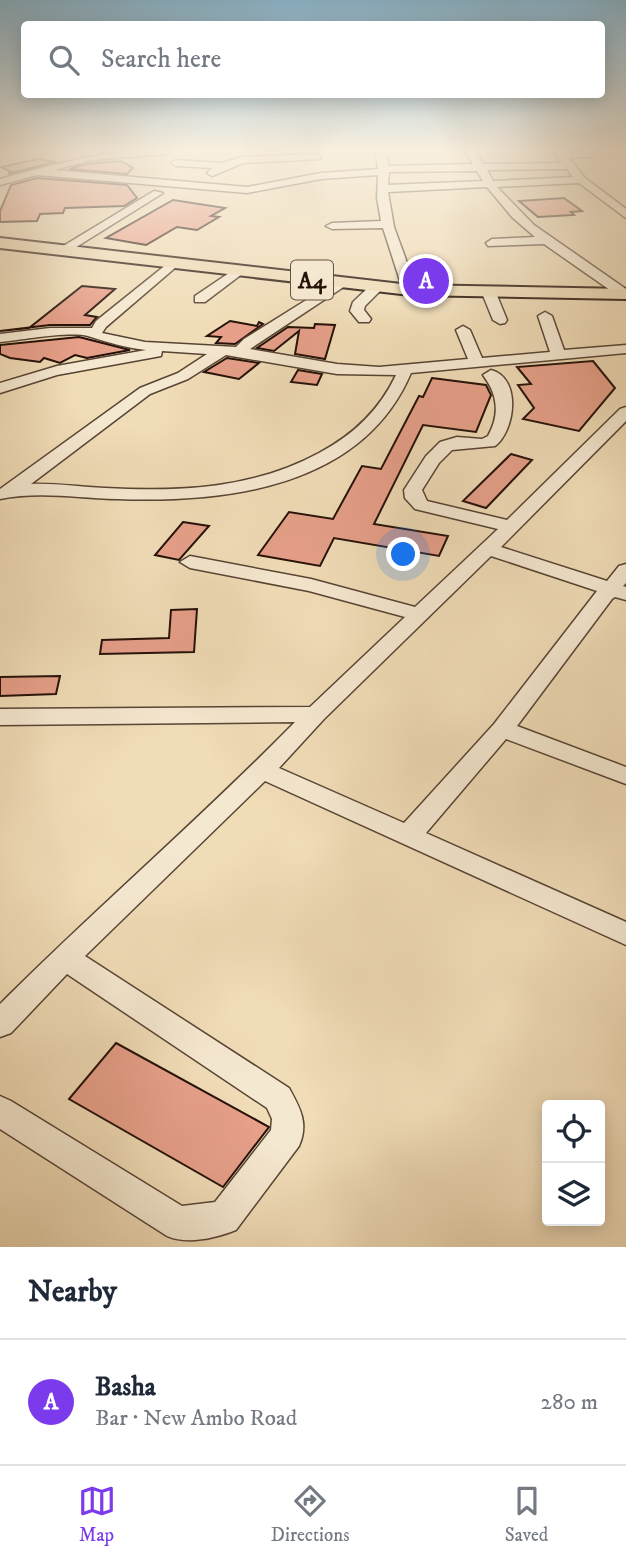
<!DOCTYPE html>
<meta charset="utf-8">
<style>
body{margin:0;font-family:"IM FELL DW Pica",serif;background:#f6f6f7;color:#1f2937}
.controls{position:absolute;right:21px;bottom:21px;display:grid;overflow:hidden;border-radius:7px;box-shadow:0 4px 18px #0003}
.controls button{width:63px;height:63px;display:grid;place-items:center;padding:0;border:0;border-bottom:2px solid #e0e1e3;background:#fff;color:#1f2937;font:35px sans-serif}
.you{position:absolute;left:404px;top:555px;width:24px;height:24px;margin:-18px;border:5px solid #fff;border-radius:50%;background:#1a73e8;box-shadow:0 0 0 10px #1a73e833}
.badge{display:grid;place-items:center;width:46px;height:46px;border-radius:50%;background:#7c3aed;color:#fff;font-size:23px;font-weight:700}
.pin{position:absolute;translate:-50% -50%;border:4px solid #fff;box-shadow:0 2px 7px #0006}
.list{margin:0;padding:0;list-style:none}
h2{display:flex;justify-content:space-between;align-items:center;height:91px;margin:0;padding:0 28px;font-size:30px}
h2 small{font-size:23px;font-weight:400;color:#747a83}
.list li{display:grid;grid-template-columns:46px 1fr auto;gap:21px;align-items:center;box-sizing:border-box;height:126px;padding:0 28px;border-top:2px solid #e0e1e3}
.list b{display:block;font-size:26px;white-space:nowrap}
.list p{margin:0;font-size:23px;white-space:nowrap;color:#747a83}
.list em{font-size:23px;font-style:normal;color:#747a83}
.icon{flex:none;width:38px;height:38px;fill:none;stroke:currentColor;stroke-width:2;stroke-linecap:round;stroke-linejoin:round}
.map{position:relative;flex:none;width:626px;height:1247px;overflow:hidden}
.search{position:absolute;background:#fff;box-shadow:0 4px 18px #0003;left:21px;right:21px;top:21px;height:77px;display:flex;align-items:center;gap:18px;box-sizing:border-box;padding:0 24px;border-radius:7px;color:#747a83;font-size:26px}
.sheet{height:217px;background:#fff}
nav{display:flex;justify-content:space-around;align-items:center;box-sizing:border-box;height:98px;border-top:2px solid #e0e1e3;background:#fff;font-size:19px;color:#747a83}
nav a{display:grid;justify-items:center;gap:4px}
nav .on{color:#7c3aed}
.map>svg:first-child{display:block}
.building{fill:#e7a08a;stroke:#251108;stroke-width:2}
.lines{fill:none;stroke-linecap:round;stroke-linejoin:round}
.minor-casing{stroke:#584434;stroke-width:3}
.major-casing{stroke:#251108;stroke-width:4}
.minor{fill:#f5e8d0;fill-rule:evenodd}
.major{fill:#f0dcb7;fill-rule:evenodd}
.labels{text-anchor:middle;stroke-width:5;stroke-linejoin:round;paint-order:stroke}
.shield{fill:#f5e8d0;stroke:#635244;stroke-width:2}
.shield-label{font-size:23px;font-weight:bold;fill:#251108}
</style>
<div class="map">
<svg width="626" height="1247" viewBox="0 0 626 1247">
<rect width="100%" height="100%" fill="#f0dcb7"/>
<filter id="stains"><feTurbulence type="fractalNoise" baseFrequency=".00286" numOctaves="4"/><feColorMatrix values="0 0 0 0 .2 0 0 0 0 .09 0 0 0 0 .02 0 0 0 .5 -.17"/></filter>
<radialGradient id="worn" r=".72"><stop offset=".6" stop-color="#630" stop-opacity="0"/><stop offset="1" stop-color="#630" stop-opacity=".3"/></radialGradient>
<!-- building -->
<g class="building">
<polygon points="38,159 56,162 8,174 12,172 1,167"/>
<polygon points="121,161 133,168 127,174 69,169 87,164"/>
<polygon points="37,178 127,185 137,198 124,206 65,208 63,213 40,214 37,221 0,222 0,211 11,185"/>
<polygon points="564,198 582,211 571,212 574,215 538,217 519,201"/>
<polygon points="173,200 225,208 211,216 219,217 197,230 177,227 146,245 106,238"/>
<polygon points="82,286 115,289 85,315 97,317 90,325 50,325 0,331 29,328"/>
<polygon points="230,321 257,326 259,322 263,324 235,344 216,343 221,337 207,336"/>
<polygon points="315,324 335,325 325,359 295,354 299,331 274,351 257,348 288,327 314,328"/>
<polygon points="79,337 130,350 87,358 75,355 60,363 44,358 40,362 10,358 0,354 0,345"/>
<polygon points="227,358 259,363 239,379 204,372"/>
<polygon points="593,361 615,388 579,431 523,419 534,408 518,385 531,384 517,367"/>
<polygon points="298,370 322,374 317,385 291,382"/>
<polygon points="432,378 486,385 491,395 476,432 423,425 374,524 448,536 439,556 334,538 320,566 258,555 289,512 333,519 362,466 381,469 419,396 423,397"/>
<polygon points="511,454 532,460 486,508 463,501"/>
<polygon points="183,522 209,526 179,560 155,555"/>
<polygon points="197,609 194,652 100,654 102,640 169,638 171,610"/>
<polygon points="60,676 56,694 0,696 0,677"/>
<polygon points="116,1043 269,1127 223,1187 69,1099"/>
</g>
<g class="lines">
<!-- minor casing -->
<g class="minor-casing">
<g id="minor">
<path d="M131,151h41l-5,3 -75,6 -38,10 193,17 74,-14 57,-4 -3,-18h10l4,15 84,-2 -8,-13h10l8,13 79,-1 -9,-12h46l-9,6 -21,1 16,20 41,31v9l-47,-35 -82,4 37,38 92,64v9l-6,-1 -76,-53 -56,2 -2,-3 6,-4 43,-2 -23,-20 -25,-30 -99,5 6,35 23,63 -7,4 -7,-4 -20,-62 -51,1 -6,-3 6,-3 49,-2 -4,-23 1,-23 -57,4 -74,14 -210,-18 -37,10v-6c44,-12 86,-24 131,-28zM567,169l6,8 -80,4 -6,-11zM477,171l6,10 -95,4 1,-13z"/>
<polygon points="316,154 321,157 320,159 243,163 212,176 207,173 212,168 176,166 171,163 176,160 222,163 242,157"/>
<polygon points="154,191 163,193 65,254 55,251"/>
<path d="M172,260l6,4 -2,3 -70,60 -4,6 43,9 91,5 8,-8 96,-60 6,4 -1,3 -95,63 87,15 42,3 89,-8 -12,-29 7,-4 7,4 12,28 68,-6 -12,-36 7,-4 7,4 12,34 62,-5v8l-215,20c-49,115 -185,130 -294,126 -40,-1 -78,-8 -117,0v-10l140,-101 38,-15 29,-19 -45,-3 -1,5 -104,19 -57,18v-10l57,-17 89,-16c-20,-2 -39,-8 -58,-14 -20,-5 -66,4 -88,6v-8l50,-6h42l4,-7zM226,355l111,19 59,1c-17,36 -43,60 -77,78 -67,36 -139,39 -214,35 -25,-1 -49,-5 -74,-4l119,-90 38,-15z"/>
<polygon points="238,267 244,271 242,274 205,302 195,302 195,296"/>
<polygon points="377,283 384,287 365,306 364,310 371,319 369,322 359,322 350,311 353,302 372,284"/>
<polygon points="489,289 496,293 507,320 505,323 500,324 493,320 482,293"/>
<path d="M491,370c31,8 24,61 4,76l-43,4 -13,13 -17,27 5,11 80,19 113,-111 6,-2v14l-125,126 106,34 12,-15 7,-2v19l-3,3 3,1v13l-11,-3 -3,2 -95,127 109,41v17l-120,-45 -80,94 200,89v23l-361,-164 -180,175 204,132c11,20 20,35 10,58l-63,84c-20,8 -49,15 -69,6l-167,-107v-33l11,5 171,105 33,-4 56,-72 1,-11 -5,-11 -200,-134 -56,59 -11,4v-33c96,-96 200,-185 295,-282l-295,3v-16l310,-2 95,-90 -96,-26 -119,-23 -10,-6 10,-6 121,23 104,28 83,-78 -83,-20 -10,-11 -1,-8 22,-34 14,-14 17,-5 25,2 6,-3c12,-22 10,-41 -5,-61zM491,556l106,35 -103,133 -90,99 -125,-55 45,-49z"/>
</g>
</g>
<!-- major casing -->
<g class="major-casing">
<polygon id="major" points="0,238 410,285 626,289 626,299 410,295 0,248"/>
</g>
<!-- minor -->
<use href="#minor" class="minor"/>
<!-- major -->
<use href="#major" class="major"/>
</g>
<!-- sky -->
<linearGradient id="sky" x2="0" y2="1"><stop stop-color="#89b7d1"/><stop offset="0.46" stop-color="#f8efdf"/><stop offset="1" stop-color="#f8efdf" stop-opacity="0"/></linearGradient>
<rect width="626" height="325" fill="url(#sky)"/>
<g class="labels">
<!-- shield labels -->
<rect class="shield" x="291" y="260.5" width="42" height="39" rx="5"/>
<g class="shield-label">
<text x="312" y="288">A4</text>
</g>
</g>
<rect width="100%" height="100%" filter="url(#stains)"/>
<rect width="100%" height="100%" fill="url(#worn)"/>
</svg>
<div class="controls">
<button><svg class="icon" aria-label="locate" viewBox="0 0 24 24"><circle cx="12" cy="12" r="6"/><path d="M12 2v4M12 18v4M2 12h4M18 12h4"/></svg></button>
<button><svg class="icon" aria-label="layers" viewBox="0 0 24 24"><path d="M12 4l9 5-9 5-9-5zM3 14l9 5 9-5"/></svg></button>
</div>
<div class="you"></div>
<div class="pin badge" style="left:426px;top:281px">A</div>
<div class="search"><svg class="icon" aria-label="search" viewBox="0 0 24 24"><circle cx="10" cy="10" r="6"/><path d="M15 15l6 6"/></svg>Search here</div>
</div>
<section class="sheet">
<h2>Nearby<small></small></h2>
<ul class="list">
<li><span class="badge">A</span><div><b>Basha</b><p>Bar · New Ambo Road</p></div><em>280 m</em></li>
</ul>
</section>
<nav>
<a class="on"><svg class="icon" aria-label="map" viewBox="0 0 24 24"><path d="M3 6l6-2 6 2 6-2v14l-6 2-6-2-6 2zM9 4v14M15 6v14"/></svg>Map</a>
<a><svg class="icon" aria-label="directions" viewBox="0 0 24 24"><path d="M12 3l9 9-9 9-9-9zM9 14v-3h6M13 9l2 2-2 2"/></svg>Directions</a>
<a><svg class="icon" aria-label="saved" viewBox="0 0 24 24"><path d="M7 4h10v16l-5-4-5 4z"/></svg>Saved</a>
</nav>
